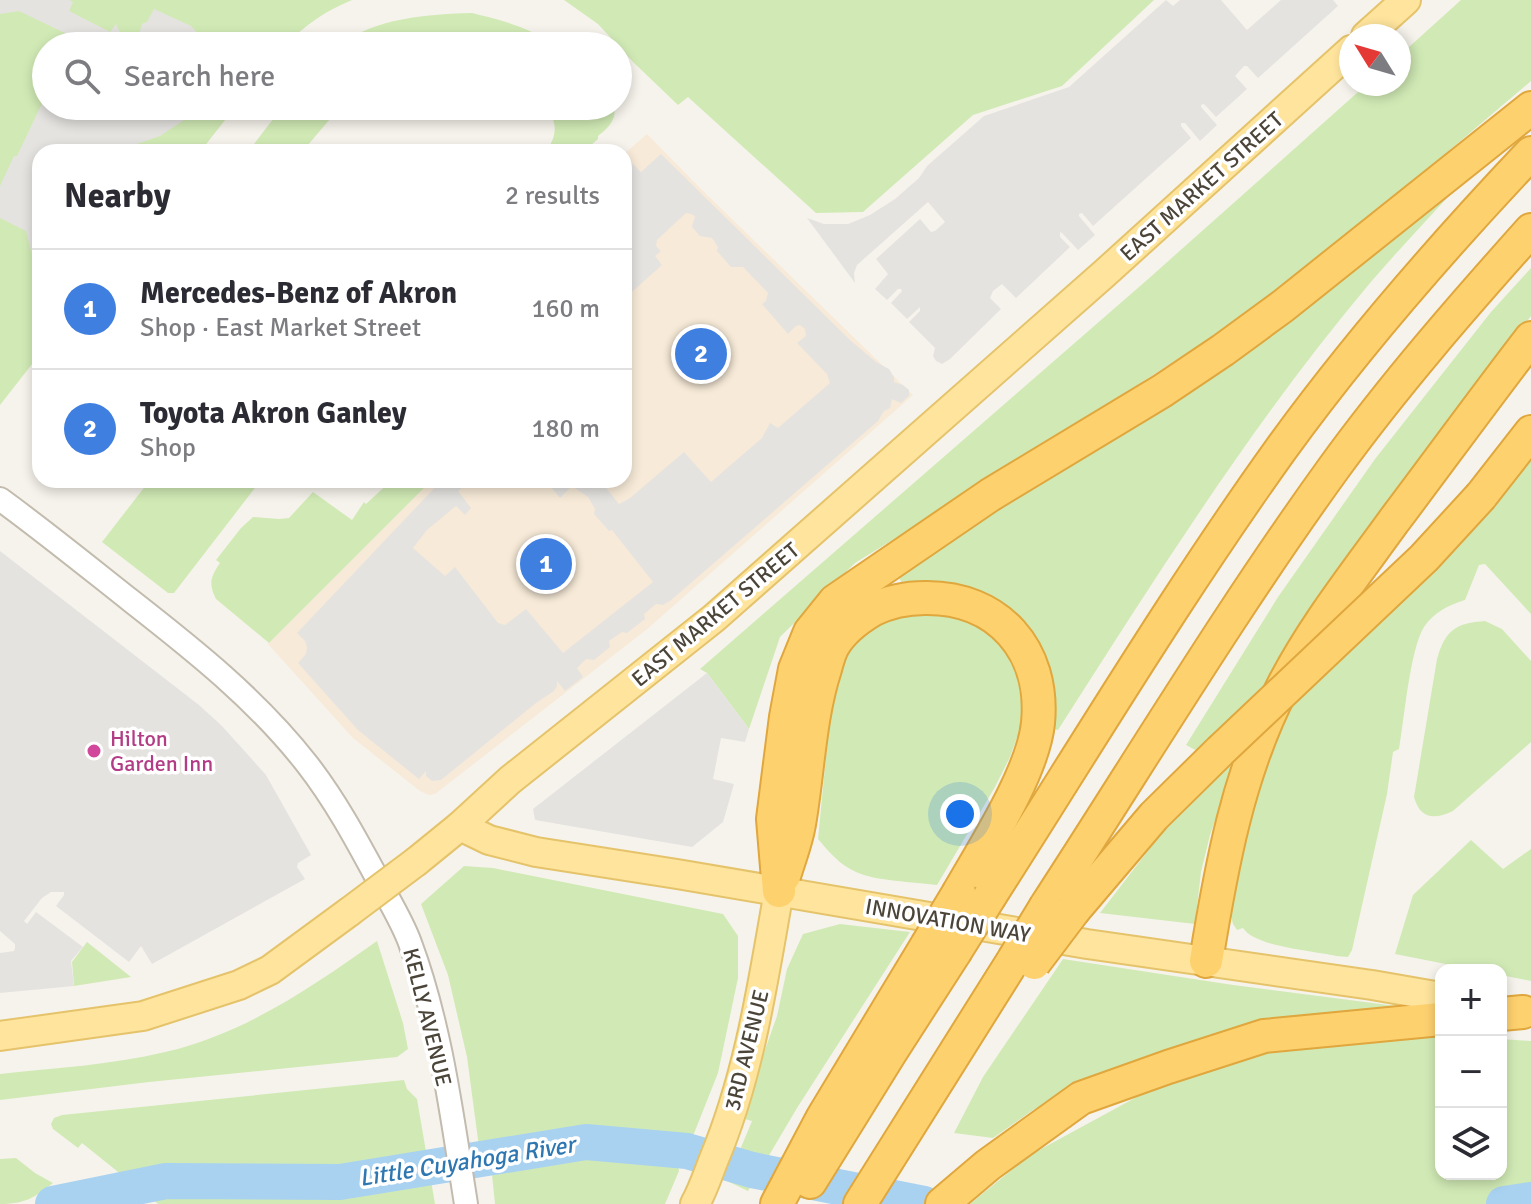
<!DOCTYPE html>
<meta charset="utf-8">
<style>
body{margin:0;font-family:Signika,sans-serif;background:#f2f2f3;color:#2b2b33}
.controls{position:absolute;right:24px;bottom:24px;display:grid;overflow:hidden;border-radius:16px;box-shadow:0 4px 12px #0003}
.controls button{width:72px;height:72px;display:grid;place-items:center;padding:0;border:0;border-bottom:2px solid #e1e1e2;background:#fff;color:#2b2b33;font:40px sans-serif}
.compass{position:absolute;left:1339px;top:24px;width:72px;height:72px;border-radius:50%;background:#fff;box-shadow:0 4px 12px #0003;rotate:307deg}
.you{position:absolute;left:960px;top:814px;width:28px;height:28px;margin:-20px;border:6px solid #fff;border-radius:50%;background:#1a73e8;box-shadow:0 0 0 12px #1a73e833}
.badge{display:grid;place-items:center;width:52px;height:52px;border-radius:50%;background:#0f766e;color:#fff;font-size:26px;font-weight:700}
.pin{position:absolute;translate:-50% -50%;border:4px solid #fff;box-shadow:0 2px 8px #0006}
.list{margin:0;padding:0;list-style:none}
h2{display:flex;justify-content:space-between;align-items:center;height:104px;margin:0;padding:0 32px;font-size:34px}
h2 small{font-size:26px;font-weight:400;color:#7c7c81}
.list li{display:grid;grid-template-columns:52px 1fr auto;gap:24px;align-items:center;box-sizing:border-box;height:120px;padding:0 32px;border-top:2px solid #e1e1e2}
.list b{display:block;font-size:30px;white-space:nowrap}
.list p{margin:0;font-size:26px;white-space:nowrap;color:#7c7c81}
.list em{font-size:26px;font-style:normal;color:#7c7c81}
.icon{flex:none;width:44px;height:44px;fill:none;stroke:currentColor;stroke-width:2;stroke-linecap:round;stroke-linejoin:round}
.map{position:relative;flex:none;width:1531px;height:1204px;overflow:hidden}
.search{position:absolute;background:#fff;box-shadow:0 4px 12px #0003;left:32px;top:32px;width:600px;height:88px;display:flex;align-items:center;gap:20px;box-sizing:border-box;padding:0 28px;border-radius:44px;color:#7c7c81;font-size:30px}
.panel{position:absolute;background:#fff;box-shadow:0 4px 12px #0003;left:32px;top:144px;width:600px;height:344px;border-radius:24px}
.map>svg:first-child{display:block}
.commercial{fill:#f7ead8}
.green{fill:#d1eab5}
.parking{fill:#e5e3e0}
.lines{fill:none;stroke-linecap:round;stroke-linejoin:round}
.river{stroke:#a9d2f1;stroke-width:36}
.minor-casing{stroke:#c2bbae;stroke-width:26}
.major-casing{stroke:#e5c36b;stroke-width:32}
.highway-casing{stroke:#dfa73d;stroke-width:36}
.minor{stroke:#fff;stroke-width:22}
.major{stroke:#fee49c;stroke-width:28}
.highway{stroke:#fed16f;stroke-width:32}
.major-bridge-casing{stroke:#e5c36b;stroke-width:32;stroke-linecap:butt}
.highway-bridge-casing{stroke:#dfa73d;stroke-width:36;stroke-linecap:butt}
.major-bridge{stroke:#fee49c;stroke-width:28}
.highway-bridge{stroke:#fed16f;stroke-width:32}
.hotel-dot{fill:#d1479c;stroke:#fff;stroke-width:3}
.labels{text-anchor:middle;stroke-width:7;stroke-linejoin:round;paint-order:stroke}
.street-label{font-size:22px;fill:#4b4439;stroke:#fff}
.hotel-label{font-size:22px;fill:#b23c85;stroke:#fff;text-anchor:start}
.water-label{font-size:24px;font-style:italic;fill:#2e77b1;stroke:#fff}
</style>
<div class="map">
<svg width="1531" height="1204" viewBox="0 0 1531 1204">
<rect width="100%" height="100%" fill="#f6f3ec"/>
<!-- commercial -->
<polygon class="commercial" points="647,134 697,185 913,395 646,630 435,794 429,795 420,791 353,738 268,644 432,480 624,480 624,154"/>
<!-- green -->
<g class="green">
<path d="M0,0h352c-26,11 -47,24 -66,46h-240v60h190l-36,46h-160v202l-40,51z"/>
<polygon points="564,0 1154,0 1062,86 973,115 863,212 816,213 688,97 678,105 633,62 598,24"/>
<polygon points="1461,0 1531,0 1531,81 1345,239 1239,319 1016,464 855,563 780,637 749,729 707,673 700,669 1147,280 1367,84 1399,84 1399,56"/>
<path d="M472,13c25,6 62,15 81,33h-214c33,-28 91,-32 133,-33z"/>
<polygon points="283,106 341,106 302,152 248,152"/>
<path d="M544,106h70c3,14 -6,22 -16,30v3l-15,13h-37c11,-16 13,-31 -2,-46z"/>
<path d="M1441,194l6,4c-26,28 -52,56 -77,85 -117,139 -214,294 -312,447l-9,-1 4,-33 -86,-108 -14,-4 -51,-1 -5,-9z"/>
<polygon points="1531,268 1531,316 1445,430 1283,654 1266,684 1264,691 1197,751 1186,745 1278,597 1375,459 1491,312"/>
<path d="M1531,451v163l-46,-50 -6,1 -14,35c-16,5 -31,12 -41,27 -14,22 -20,94 -25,122l-6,3 -6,42 -35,156 -4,7 -12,-1c-22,-5 -81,-9 -93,-28l-6,2 -4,-6 -4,-15 12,-77 45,-121 106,-99 62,-66z"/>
<polygon points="150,480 257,480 258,484 174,593 168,593 102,542"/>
<path d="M392,480h40l-163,163 -53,-44c-8,-15 -5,-23 4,-36l-4,-3 25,-32 12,-11 26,2 10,-1 24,-26 39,28 12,-18 2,2z"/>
<path d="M905,610l45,3 38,18 14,14 11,16 10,27 2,27 -15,42 -15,30 -58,98c-23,-3 -62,-4 -81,-13 -16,-7 -27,-20 -38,-33l15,-154 10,-26 14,-20 22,-15z"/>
<path d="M1485,621l17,8 29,32v81l-78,69c-19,9 -33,8 -39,-14l23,-138c8,-29 19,-36 48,-38z"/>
<polygon points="1229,764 1232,771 1210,835 1201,872 1195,924 1100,913 1161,834"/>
<polygon points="1471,840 1503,869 1531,849 1531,981 1501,975 1501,970 1476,970 1395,954 1413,895"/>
<path d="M464,866l29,2 230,46 15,22v42l-20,95 -25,63 -9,2c-46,-4 -93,-10 -138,-6 -23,2 -45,9 -67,15l-12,-90 -19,-82 -27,-71z"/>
<polygon points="840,924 910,932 797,1108 748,1191 727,1181 752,1121 741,1118 777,1016 787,969 803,934"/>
<path d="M377,941l26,82 5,26 -11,8 -248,25 -149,18v-26c55,-6 111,-9 165,-22 79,-18 147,-65 212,-111z"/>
<polygon points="87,942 131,977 74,986 72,962"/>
<polygon points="1063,959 1233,985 1396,1006 1432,1015 1179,1048 1143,1059 1033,1110 993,1138 954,1133 983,1077"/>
<polygon points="1441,1037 1441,1174 1501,1174 1501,1039 1531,1041 1531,1204 970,1204 1030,1155 1144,1093 1189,1072 1270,1050"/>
<polygon points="404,1080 407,1089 417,1099 435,1204 158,1204 82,1143 78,1148 53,1129 51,1124 54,1118 62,1115"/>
<path d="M616,1149l62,17 1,5 -14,33h-170l-4,-39c42,-8 83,-15 125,-16z"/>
<path d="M16,1158l19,15 18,10c-19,15 -28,21 -53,21v-45z"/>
</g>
<!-- parking -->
<g class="parking">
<polygon points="0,0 69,0 73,2 69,11 110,32 116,24 123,39 131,41 138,38 142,24 147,22 154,9 191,26 204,40 202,46 92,46 19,11 0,14"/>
<polygon points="1166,0 1173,6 1180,0 1221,0 1247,30 1281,0 1333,0 1338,6 1258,78 1247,66 1244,66 1235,76 1247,89 1216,117 1204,104 1201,105 1201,107 1217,125 1200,141 1185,123 1181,123 1181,126 1191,138 1093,226 1082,213 1079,214 1079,216 1095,235 1078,250 1062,233 1060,232 1060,237 1070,247 1016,298 1002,284 993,291 990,298 1001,309 950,359 942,364 936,361 933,356 935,348 909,322 920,311 920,307 907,319 891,303 902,291 901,289 898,289 887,300 875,289 888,274 876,259 920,219 931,232 935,231 945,222 928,202 857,265 854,273 855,283 807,218 824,224 848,224 870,215 895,199 919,178 927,166 984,116 1069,87"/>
<polygon points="46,95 46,106 197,106 190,116 160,136 131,146 127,152 40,152 40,268 35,267 26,231 0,218 0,186 14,156 17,156"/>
<polygon points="661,154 850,340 876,362 889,369 894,377 894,382 903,385 909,390 909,396 901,403 892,399 890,408 884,411 878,421 670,601 663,605 656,604 644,614 645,619 627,633 622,632 609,641 610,647 594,660 586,659 577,668 583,677 565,691 557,681 557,686 554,691 536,703 441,780 432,781 426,776 426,771 419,779 358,730 298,663 306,654 307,647 305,641 297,633 442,480 472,480 458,491 471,508 465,515 456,506 427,530 413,548 445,576 455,567 498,623 505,625 526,609 563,653 653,582 612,530 609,531 594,514 595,509 588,497 572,486 560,498 545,480 600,480 619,504 630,498 684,452 711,482 762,438 770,423 778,428 830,383 827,374 797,343 806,336 805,329 800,325 796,326 788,334 762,304 766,301 768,293 743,267 731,267 717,251 718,247 712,238 700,236 692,227 695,216 691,214 686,213 657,240 656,246 661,251 655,256 662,265 624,299 624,167 630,161 641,172"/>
<polygon points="0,551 199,705 222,726 266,775 311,855 298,863 297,867 305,879 152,964 141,946 129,962 56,906 64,895 64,892 51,892 42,898 24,921 27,924 36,912 83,947 71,961 74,986 0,993 0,953 14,951 15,948 15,944 0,931"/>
<polygon points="707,673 749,729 745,742 721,738 713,779 734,784 723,822 692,847 535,820 533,809"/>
</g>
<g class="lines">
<!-- river -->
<g class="river">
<polyline points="53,1204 166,1181 340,1182 586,1142 687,1151 752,1170 924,1204"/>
<polyline points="1504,1204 1531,1200"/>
</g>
<!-- minor casing -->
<g class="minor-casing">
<path id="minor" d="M0,499c44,32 87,67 130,101 64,50 127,100 177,164 28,36 49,75 70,114 11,21 25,43 33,65 31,83 42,174 56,261"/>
</g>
<!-- major casing -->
<g class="major-casing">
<g id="major">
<polyline points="1366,36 1406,0"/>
<polyline points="460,826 489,840 536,852 677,874 1087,944 1372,985 1441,997"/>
<polyline points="417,861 460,826 510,780 714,618 1105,273 1351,50"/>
<polyline points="0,1036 143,1016 239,985 270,970 349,912"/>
<path d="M695,1204c8,-14 13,-30 19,-45 36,-86 49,-178 65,-268"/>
</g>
</g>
<!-- highway casing -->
<g class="highway-casing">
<g id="highway">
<polyline points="1481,496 1531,432"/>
<path d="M784,876c5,-17 12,-34 15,-52 9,-51 10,-106 26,-155 2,-7 4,-16 8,-23 9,-16 24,-27 39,-36 16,-8 34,-12 53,-12 73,-1 120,52 113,125 -5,50 -54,125 -79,169"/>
<polyline points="779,891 773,819 786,717 795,669 810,632 835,601 990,495 1162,391 1223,350 1283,306 1531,108"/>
<path d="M990,896c96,-150 187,-302 291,-447 76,-105 161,-202 250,-296"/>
<path d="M1046,906c95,-146 185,-296 287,-437 61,-84 129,-162 198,-239"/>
<polyline points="1074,910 1154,816 1220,751"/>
<path d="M1206,961c15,-93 32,-188 76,-273 30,-59 72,-112 111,-166 46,-61 91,-123 138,-184"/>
<polyline points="1501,1014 1523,1012"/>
<polyline points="810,1182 890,1053 955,952"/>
<polyline points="777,1204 823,1117 927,945"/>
<polyline points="860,1204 1014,959"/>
<polyline points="942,1204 988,1165 1081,1098 1168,1067 1264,1036 1441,1019"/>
</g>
</g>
<!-- minor -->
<use href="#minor" class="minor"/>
<!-- major -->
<use href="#major" class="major"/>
<!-- highway -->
<use href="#highway" class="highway"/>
<!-- major-bridge casing -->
<g class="major-bridge-casing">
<polyline id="major-bridge" points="349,912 417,861"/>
</g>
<!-- highway-bridge casing -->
<g class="highway-bridge-casing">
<g id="highway-bridge">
<polyline points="1220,751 1424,558 1481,496"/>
<polyline points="927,945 959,892"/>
<polyline points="955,952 990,896"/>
<polyline points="1014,959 1046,906"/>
<polyline points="1034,963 1074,910"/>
</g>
</g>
<!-- major-bridge -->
<use href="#major-bridge" class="major-bridge"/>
<!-- highway-bridge -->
<use href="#highway-bridge" class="highway-bridge"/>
</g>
<!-- markers -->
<circle class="hotel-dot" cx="94" cy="751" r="8"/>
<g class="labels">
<!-- street labels -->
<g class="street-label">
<text transform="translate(1201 186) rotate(-42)" y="8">EAST MARKET STREET</text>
<text transform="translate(715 614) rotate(-40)" y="8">EAST MARKET STREET</text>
<text transform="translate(948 920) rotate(10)" y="8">INNOVATION WAY</text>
<text transform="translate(428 1017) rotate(76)" y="8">KELLY AVENUE</text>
<text transform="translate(746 1050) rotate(-76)" y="8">3RD AVENUE</text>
</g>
<!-- hotel labels -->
<g class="hotel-label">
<text x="110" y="746">Hilton<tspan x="110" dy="25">Garden Inn</tspan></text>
</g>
<!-- water labels -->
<g class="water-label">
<text transform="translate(467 1161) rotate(-9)" y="8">Little Cuyahoga River</text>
</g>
</g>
</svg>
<div class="controls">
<button>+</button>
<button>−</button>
<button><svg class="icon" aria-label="layers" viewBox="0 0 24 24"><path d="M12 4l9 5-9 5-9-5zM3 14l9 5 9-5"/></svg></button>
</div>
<svg class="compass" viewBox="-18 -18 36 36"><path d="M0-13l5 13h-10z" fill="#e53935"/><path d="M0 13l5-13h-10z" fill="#7c7c81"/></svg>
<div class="you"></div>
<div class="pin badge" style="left:546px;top:564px;background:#3f7fe0">1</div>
<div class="pin badge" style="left:701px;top:354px;background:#3f7fe0">2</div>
<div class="search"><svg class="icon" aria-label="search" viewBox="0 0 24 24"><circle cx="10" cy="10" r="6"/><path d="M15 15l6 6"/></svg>Search here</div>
<section class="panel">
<h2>Nearby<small>2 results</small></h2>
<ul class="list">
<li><span class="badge" style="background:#3f7fe0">1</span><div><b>Mercedes-Benz of Akron</b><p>Shop · East Market Street</p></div><em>160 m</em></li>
<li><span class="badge" style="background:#3f7fe0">2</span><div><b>Toyota Akron Ganley</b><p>Shop</p></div><em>180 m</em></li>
</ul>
</section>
</div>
